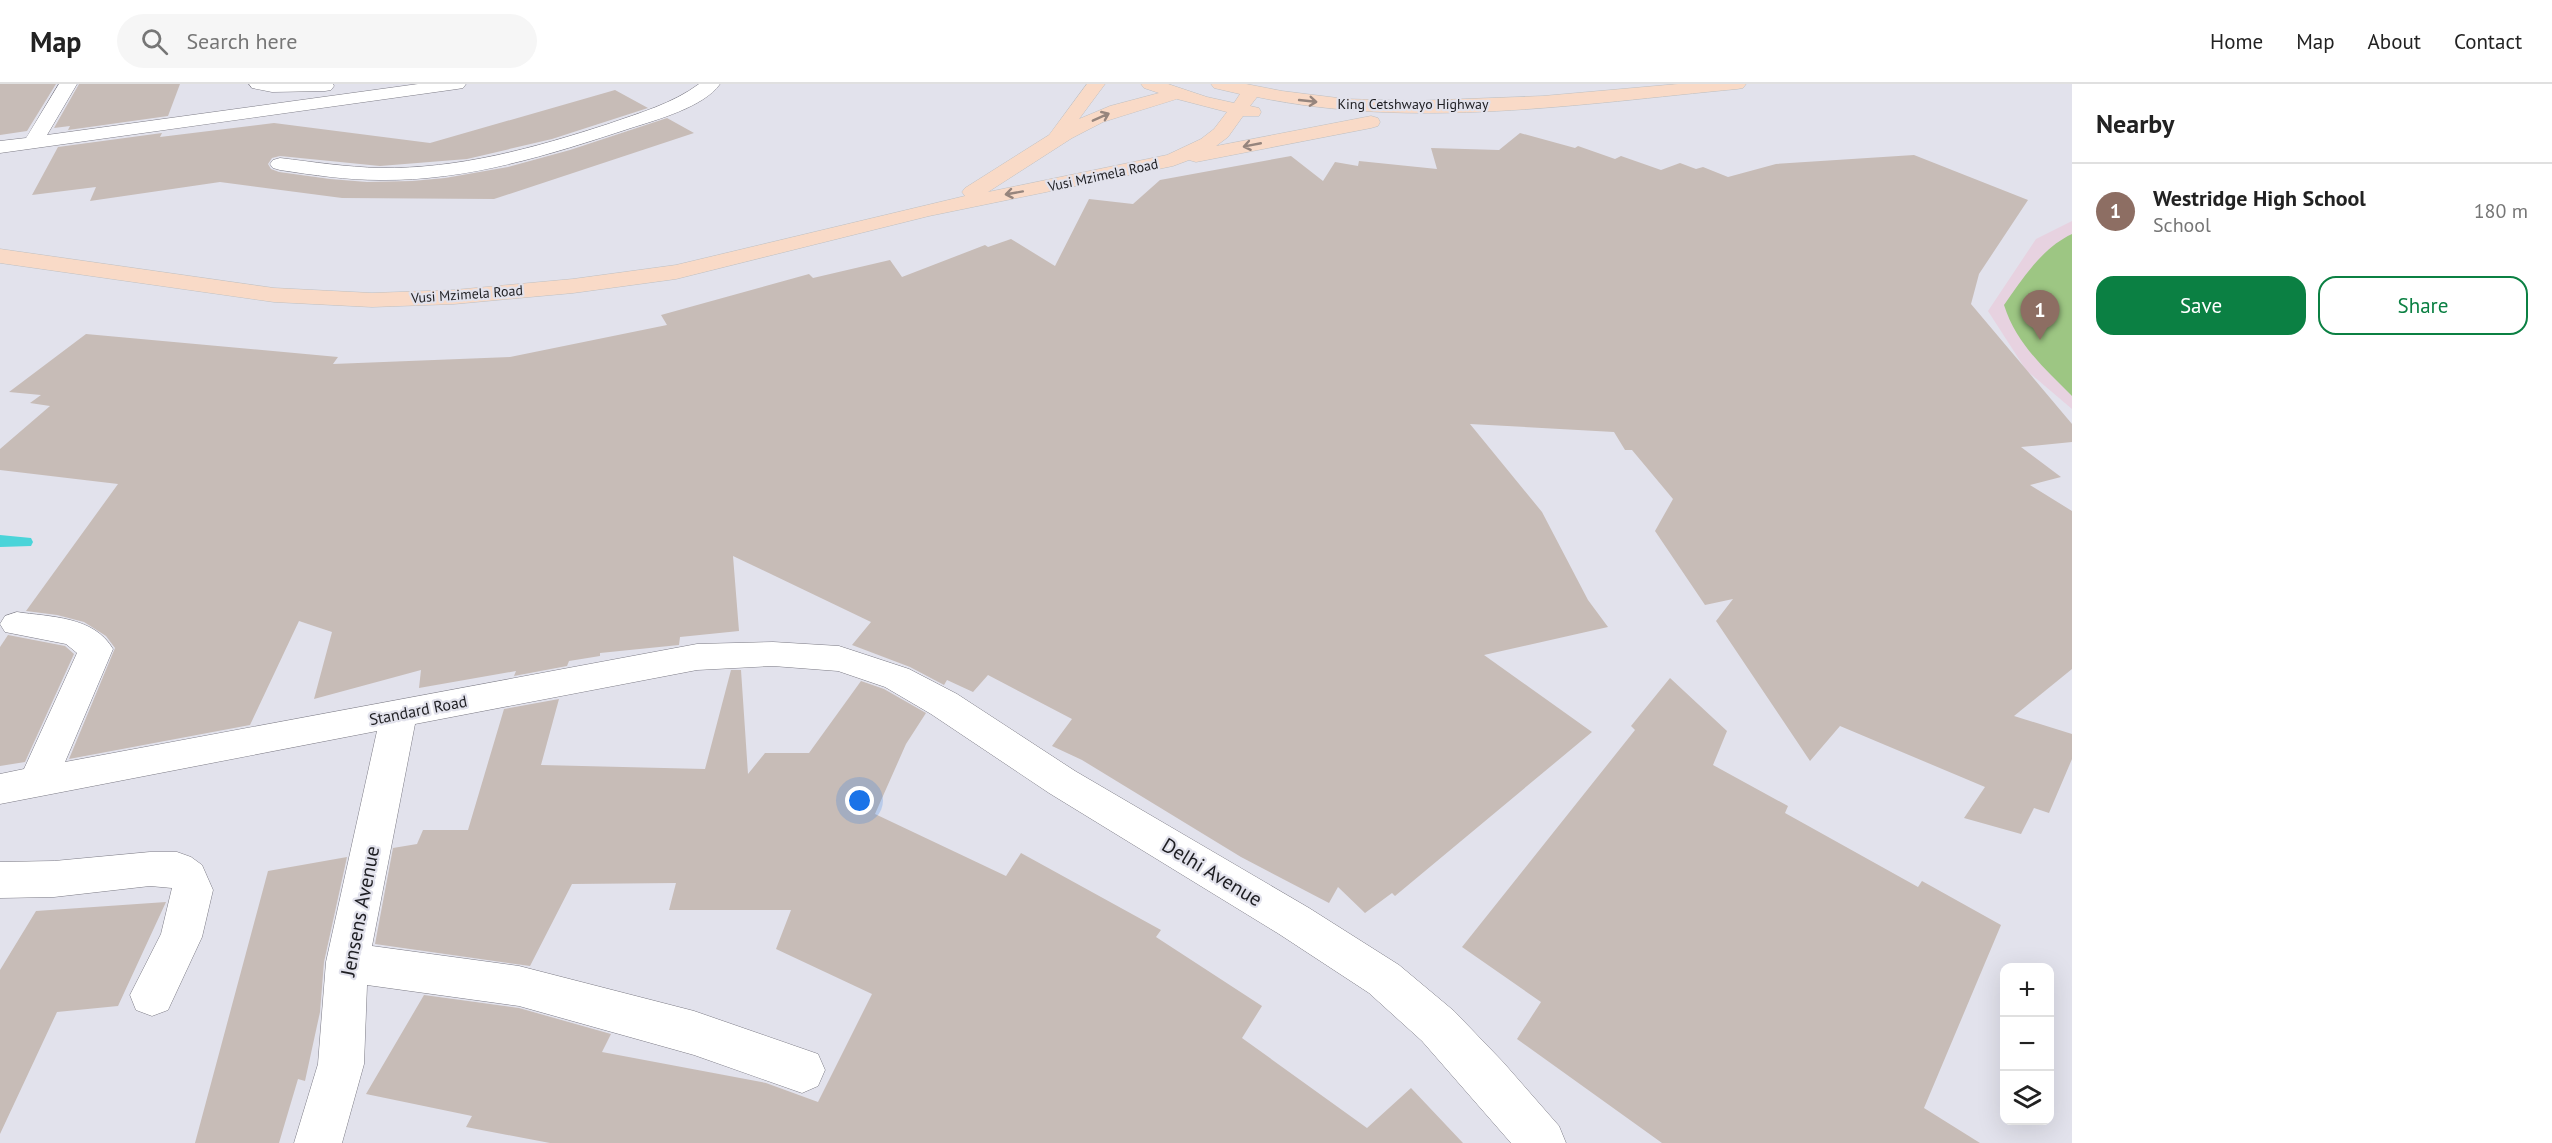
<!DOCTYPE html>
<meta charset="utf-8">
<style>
body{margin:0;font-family:"PT Sans",sans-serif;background:#f6f6f6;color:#222}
.controls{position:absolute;right:18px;bottom:18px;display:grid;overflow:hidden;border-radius:12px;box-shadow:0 6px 24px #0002}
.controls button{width:54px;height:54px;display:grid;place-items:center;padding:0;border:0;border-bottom:2px solid #e0e0e0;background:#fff;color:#222;font:30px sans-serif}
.you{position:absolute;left:860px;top:717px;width:21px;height:21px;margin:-15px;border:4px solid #fff;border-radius:50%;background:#1a73e8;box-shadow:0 0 0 9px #1a73e833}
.badge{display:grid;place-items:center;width:39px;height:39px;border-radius:50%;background:#0b8043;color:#fff;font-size:20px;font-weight:700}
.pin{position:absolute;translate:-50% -50px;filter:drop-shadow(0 2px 3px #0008)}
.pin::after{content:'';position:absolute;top:32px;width:21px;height:18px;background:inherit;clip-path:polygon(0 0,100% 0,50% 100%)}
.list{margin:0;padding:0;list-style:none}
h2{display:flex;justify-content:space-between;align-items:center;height:78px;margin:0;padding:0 24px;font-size:26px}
h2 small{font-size:20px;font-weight:400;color:#767676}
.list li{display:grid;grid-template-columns:39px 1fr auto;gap:18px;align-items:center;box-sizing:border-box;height:96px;padding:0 24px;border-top:2px solid #e0e0e0}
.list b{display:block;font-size:22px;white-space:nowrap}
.list p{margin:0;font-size:20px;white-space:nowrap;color:#767676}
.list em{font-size:20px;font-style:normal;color:#767676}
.actions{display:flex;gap:12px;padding:18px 24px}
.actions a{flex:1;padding:14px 0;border:2px solid #0b8043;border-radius:18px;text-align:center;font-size:21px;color:#0b8043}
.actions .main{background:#0b8043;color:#fff}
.icon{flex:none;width:33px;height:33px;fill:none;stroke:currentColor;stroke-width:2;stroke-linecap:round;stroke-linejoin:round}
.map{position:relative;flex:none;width:2072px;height:1059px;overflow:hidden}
header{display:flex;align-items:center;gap:36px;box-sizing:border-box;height:84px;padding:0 30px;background:#fff;border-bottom:2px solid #e0e0e0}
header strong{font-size:28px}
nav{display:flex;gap:33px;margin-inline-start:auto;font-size:21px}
.search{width:420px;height:54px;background:#f6f6f6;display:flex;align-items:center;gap:15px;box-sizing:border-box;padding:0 21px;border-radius:33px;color:#767676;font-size:22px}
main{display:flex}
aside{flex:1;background:#fff}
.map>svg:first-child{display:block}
.education{fill:#e7d2e0}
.green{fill:#9dc683}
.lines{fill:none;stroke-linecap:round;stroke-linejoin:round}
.stream{fill:#4ad4d9;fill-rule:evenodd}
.building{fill:#c7bcb7}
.minor-casing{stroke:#7c7b85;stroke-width:1}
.major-casing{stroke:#c0c0c1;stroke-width:1}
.minor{fill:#fff;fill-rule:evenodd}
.major{fill:#f9dac7;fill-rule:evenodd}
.oneway{stroke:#96857d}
.labels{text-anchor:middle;stroke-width:4.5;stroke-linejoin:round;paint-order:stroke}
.far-street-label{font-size:14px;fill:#1e1e22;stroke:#e2e2ec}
.street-label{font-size:16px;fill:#1e1e22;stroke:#e2e2ec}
.near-street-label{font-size:20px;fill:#1e1e22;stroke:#e2e2ec}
</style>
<header>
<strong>Map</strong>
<div class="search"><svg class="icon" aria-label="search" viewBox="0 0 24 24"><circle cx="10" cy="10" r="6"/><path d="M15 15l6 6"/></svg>Search here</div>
<nav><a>Home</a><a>Map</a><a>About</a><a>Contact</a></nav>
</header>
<main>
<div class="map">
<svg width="2072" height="1059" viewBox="0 0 2072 1059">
<rect width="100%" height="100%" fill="#e2e2ec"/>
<!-- education -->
<polygon class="education" points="2072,137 2072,325 2026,286 1988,227 2036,155"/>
<!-- green -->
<path class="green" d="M2072,150v162c-28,-28 -56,-53 -68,-91 18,-26 38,-57 68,-71z"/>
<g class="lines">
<!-- stream -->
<polygon class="stream" points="0,451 31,454 33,458 31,462 0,463"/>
</g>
<!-- building -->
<g class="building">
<polygon points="0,0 56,0 27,47 0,51"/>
<polygon points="79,0 180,0 168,32 68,46 70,42 54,44"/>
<polygon points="615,6 648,24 552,55 467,75 380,82 280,72 272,74 268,80 271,85 279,88 330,95 367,98 412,97 445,94 508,83 570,66 667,34 694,49 494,115 342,114 220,98 90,117 96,103 32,111 58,63 162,49 160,53 274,39 430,59"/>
<polygon points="1520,49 1575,64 1578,62 1615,75 1621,72 1661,86 1680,79 1696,85 1703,83 1728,93 1776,80 1914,71 2028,116 1979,190 1971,220 2072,340 2072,358 2021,363 2061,393 2030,401 2072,427 2072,585 2014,632 2072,650 2072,675 2049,729 2034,724 2021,750 1964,734 1985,703 1840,642 1810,677 1716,537 1733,515 1705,521 1655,447 1673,415 1632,366 1625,366 1614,348 1470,340 1542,428 1588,516 1608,543 1484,571 1592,648 1395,812 1392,809 1365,829 1338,803 1329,819 1241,773 1082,676 1052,662 1072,635 988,591 973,608 947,596 944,601 910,583 852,561 871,538 733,472 739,547 680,553 679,561 600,569 600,572 569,577 567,582 514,592 516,587 419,604 421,586 314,615 332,548 299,537 250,641 69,675 115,564 106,552 84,538 57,531 26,527 118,400 0,386 0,365 50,322 30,319 41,311 9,308 86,250 338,273 333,280 510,273 667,241 661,231 809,190 813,194 890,176 902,193 985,161 988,163 1011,155 1055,182 1089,115 1133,120 1160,96 1291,72 1323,97 1335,78 1358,82 1359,77 1437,85 1431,64 1499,66"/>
<polygon points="8,551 65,562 74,570 25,678 0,682 0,563"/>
<polygon points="731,586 741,586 748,690 765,669 809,669 861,597 884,605 926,629 906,660 875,730 1006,792 1021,769 1161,846 1156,853 1262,922 1242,954 1367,1044 1411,1004 1463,1059 550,1059 466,1043 472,1032 366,1010 424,911 519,924 611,950 602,968 766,999 818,1018 872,910 776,865 791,826 669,826 676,799 572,800 530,882 375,860 393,764 417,760 423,746 468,746 504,625 559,615 541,681 705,685"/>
<polygon points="1670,594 1727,647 1713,681 1788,722 1785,729 1918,803 1922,797 2001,841 1924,1024 1980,1059 1662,1059 1517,955 1541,918 1462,863 1635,646 1631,642"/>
<polygon points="347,773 324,878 320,928 305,997 298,995 279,1059 195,1059 268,787"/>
<polygon points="166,818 118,922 57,928 0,1050 0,886 36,827"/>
</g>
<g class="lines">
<!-- minor casing -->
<g class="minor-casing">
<g id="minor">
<polygon points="59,0 77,0 47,51 418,0 466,0 463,4 457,5 0,69 0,57 26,54"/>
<polygon points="249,0 333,0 334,2 331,6 325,7 272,8 252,4"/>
<path d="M699,0h21c-16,23 -64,36 -89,44 -82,27 -164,53 -251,52 -33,0 -67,-5 -100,-10l-7,-2 -3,-4 3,-4 7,-2c33,4 66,9 100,10 79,1 154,-20 228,-44 31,-11 64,-20 91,-40z"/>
<path d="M17,528c33,5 77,4 96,37l-48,113 632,-118 76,-2 66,4 70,23 48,25 118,77 234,137 90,57 55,46 49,51 56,64 7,17h-55l-89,-102 -53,-48 -90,-59 -230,-141 -118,-79 -46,-27 -47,-16 -65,-5 -76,4 -282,54 -43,222 147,20 175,45 124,43 7,16 -7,16 -16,7 -108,-38 -175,-49 -152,-21 -3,79 -22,79h-48l24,-79 8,-102 51,-231 -377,73v-30l24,-5 53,-116 -11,-9 -61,-12 -5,-8 5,-8z"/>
<polygon points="150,768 177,768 191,773 202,781 213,806 202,853 168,926 152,932 136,926 130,911 161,850 172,804 150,802 54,813 0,814 0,778 54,777"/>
</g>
</g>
<!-- major casing -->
<g class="major-casing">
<path id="major" d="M1087,0h18l-26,35 31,-13 49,-13 -15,-5 -3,-4h27l39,13 27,6 6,-9 -26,-6 -3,-4h35l36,7 64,8 66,2 131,-5 135,-12h68l-3,4 -6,1c-158,15 -323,41 -480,8l-7,9 9,2 2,4 -2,4h-16l-15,21 -12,9 155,-30 7,2 2,4 -2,4 -7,2 -175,34 -7,-2 -16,6 -244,50 -253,63 -103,14 -119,11 -82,3 -98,-5 -274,-39v-14l274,39 98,5 82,-3 119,-11 103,-14 289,-69 -3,-4 3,-4 84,-53zM1177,15l50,13 -13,17 -13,10 -34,16 -179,37 84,-54 31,-16z"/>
</g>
<!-- minor -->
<use href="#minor" class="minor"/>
<!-- major -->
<use href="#major" class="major"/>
</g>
<!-- one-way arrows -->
<defs><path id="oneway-shaft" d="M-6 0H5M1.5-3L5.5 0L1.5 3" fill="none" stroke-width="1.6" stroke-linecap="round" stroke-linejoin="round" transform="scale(1.5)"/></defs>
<g class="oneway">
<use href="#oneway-shaft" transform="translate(1308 17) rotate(6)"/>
<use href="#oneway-shaft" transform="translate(1101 33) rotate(-24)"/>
<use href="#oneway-shaft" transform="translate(1252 61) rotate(169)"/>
<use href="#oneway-shaft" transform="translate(1014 109) rotate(170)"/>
</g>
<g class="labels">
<!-- far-street labels -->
<g class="far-street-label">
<text x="1413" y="25">King Cetshwayo Highway</text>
<text transform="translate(1103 91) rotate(-12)" y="5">Vusi Mzimela Road</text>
<text transform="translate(467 210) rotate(-4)" y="5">Vusi Mzimela Road</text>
</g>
<!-- street labels -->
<g class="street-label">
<text transform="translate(418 626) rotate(-11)" y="6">Standard Road</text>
</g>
<!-- near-street labels -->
<g class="near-street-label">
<text transform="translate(1212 788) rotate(31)" y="7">Delhi Avenue</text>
<text transform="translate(360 827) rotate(-79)" y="7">Jensens Avenue</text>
</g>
</g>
</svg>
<div class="controls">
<button>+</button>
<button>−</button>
<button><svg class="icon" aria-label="layers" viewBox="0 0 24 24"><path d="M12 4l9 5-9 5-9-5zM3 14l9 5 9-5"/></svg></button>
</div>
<div class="you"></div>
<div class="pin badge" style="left:2040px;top:256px;background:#8d6e63">1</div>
</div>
<aside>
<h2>Nearby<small></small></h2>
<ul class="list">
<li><span class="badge" style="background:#8d6e63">1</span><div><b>Westridge High School</b><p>School</p></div><em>180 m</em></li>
</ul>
<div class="actions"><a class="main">Save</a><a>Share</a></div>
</aside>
</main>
